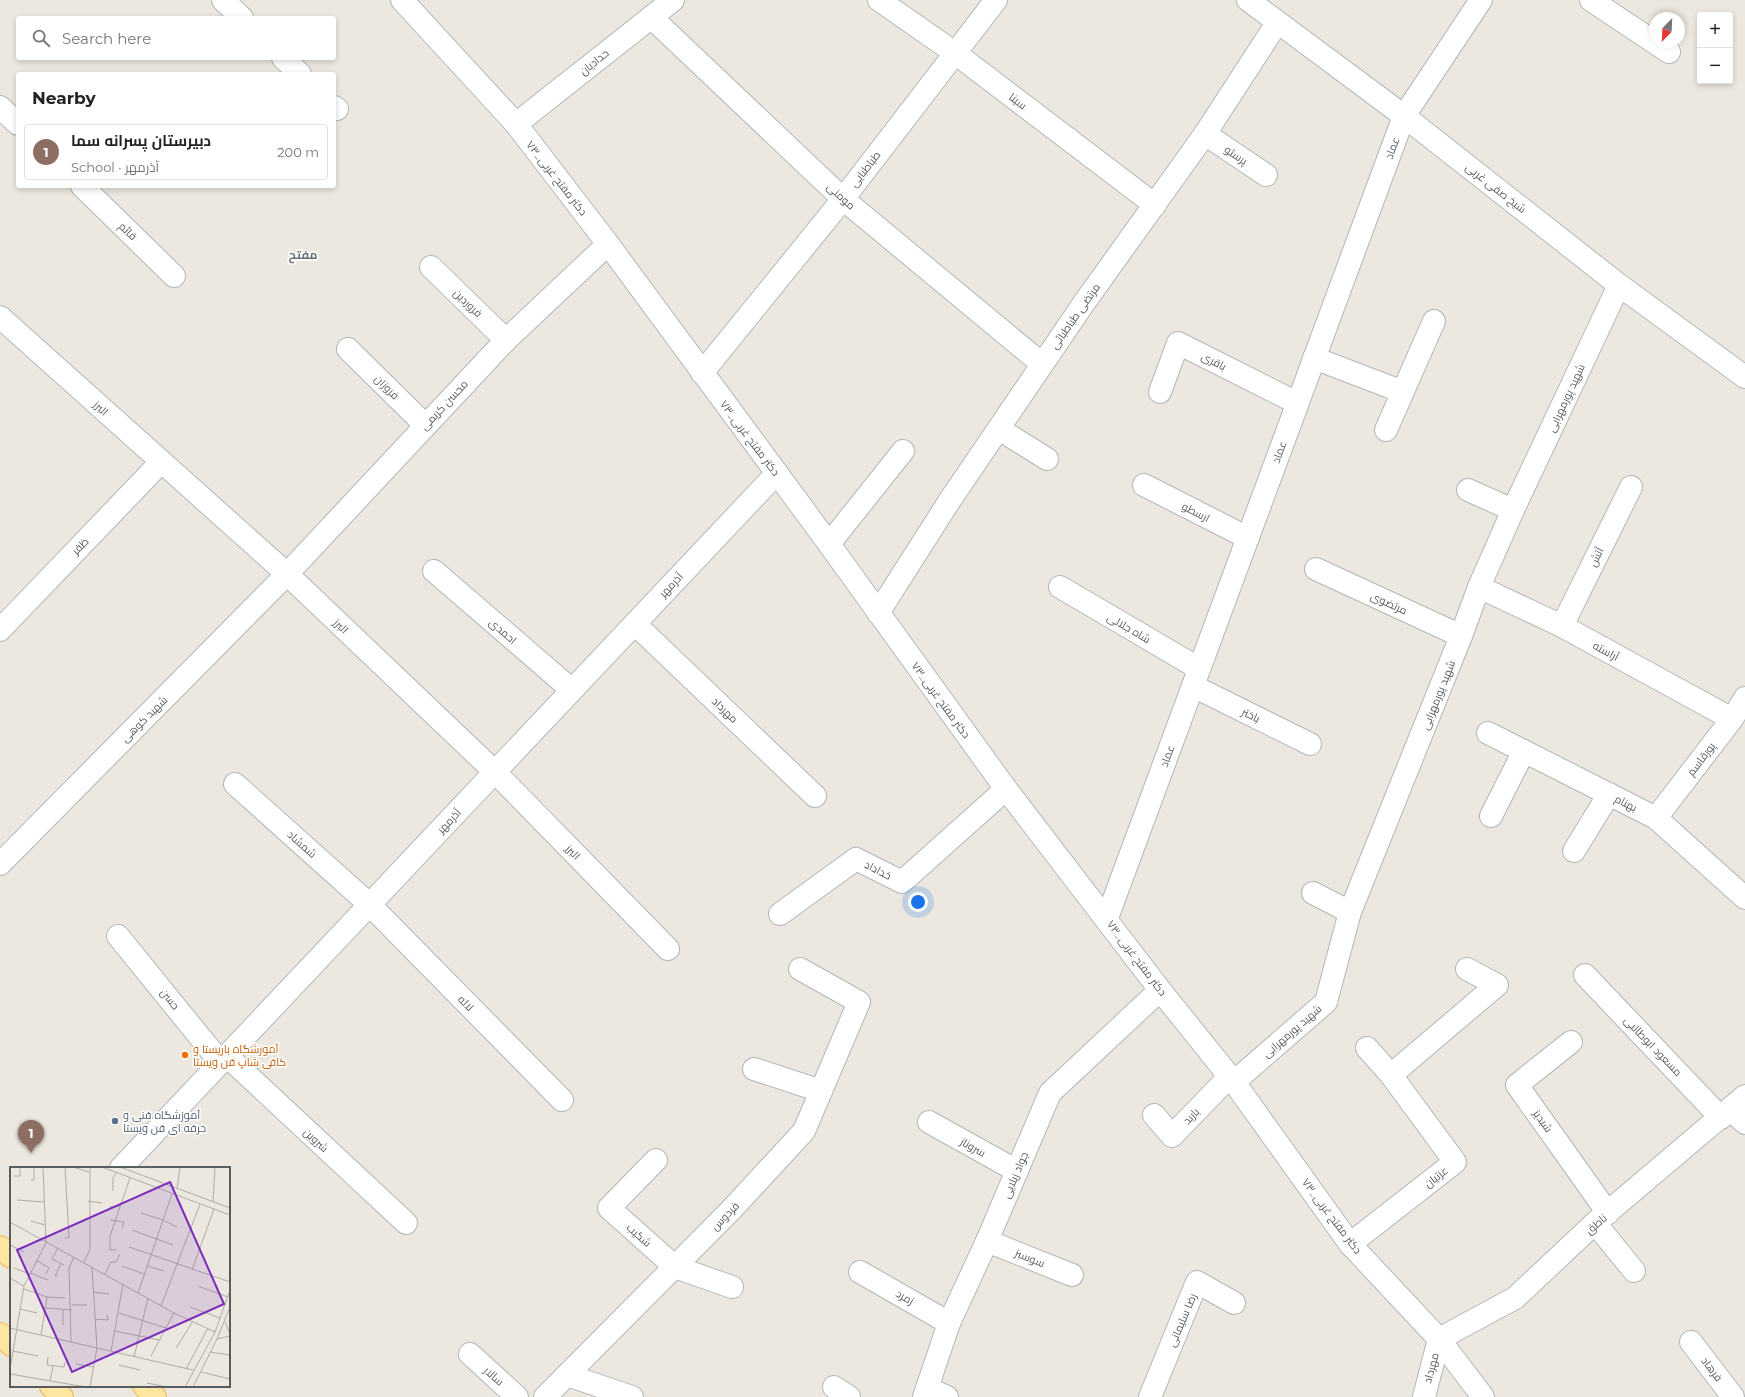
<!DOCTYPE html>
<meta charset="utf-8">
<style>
body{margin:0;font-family:Montserrat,Cairo,sans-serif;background:#f2f2f2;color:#222}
.controls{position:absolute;right:12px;top:12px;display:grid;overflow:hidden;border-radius:4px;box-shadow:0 2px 6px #0003}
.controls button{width:36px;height:36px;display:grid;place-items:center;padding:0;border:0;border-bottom:1px solid #e0e0e0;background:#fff;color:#222;font:20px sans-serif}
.compass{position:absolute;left:1649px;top:12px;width:36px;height:36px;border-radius:50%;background:#fff;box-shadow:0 2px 6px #0003;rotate:204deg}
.you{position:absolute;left:918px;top:902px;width:14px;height:14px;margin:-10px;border:3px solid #fff;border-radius:50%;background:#1a73e8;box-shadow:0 0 0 6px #1a73e833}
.badge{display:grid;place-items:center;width:26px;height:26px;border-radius:50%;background:#e8292e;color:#fff;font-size:13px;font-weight:700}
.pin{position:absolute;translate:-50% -33px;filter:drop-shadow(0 1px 2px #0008)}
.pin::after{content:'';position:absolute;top:21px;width:14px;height:12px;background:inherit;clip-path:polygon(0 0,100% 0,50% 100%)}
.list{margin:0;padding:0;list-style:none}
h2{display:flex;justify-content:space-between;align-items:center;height:52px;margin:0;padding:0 16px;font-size:17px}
h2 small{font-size:13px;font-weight:400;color:#767676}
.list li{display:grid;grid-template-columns:26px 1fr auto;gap:12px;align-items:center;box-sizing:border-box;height:56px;margin:0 8px 8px;padding:0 8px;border:1px solid #e0e0e0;border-radius:4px}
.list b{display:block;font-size:15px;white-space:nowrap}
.list p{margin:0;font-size:13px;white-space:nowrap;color:#767676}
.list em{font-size:13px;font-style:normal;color:#767676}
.icon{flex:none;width:22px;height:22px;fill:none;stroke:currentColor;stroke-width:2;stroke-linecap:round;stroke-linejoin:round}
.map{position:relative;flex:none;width:1745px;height:1397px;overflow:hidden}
.search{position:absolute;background:#fff;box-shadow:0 2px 6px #0003;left:16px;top:16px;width:320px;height:44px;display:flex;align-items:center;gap:10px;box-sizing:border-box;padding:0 14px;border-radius:4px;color:#767676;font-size:15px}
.panel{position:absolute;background:#fff;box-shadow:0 2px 6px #0003;left:16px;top:72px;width:320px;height:116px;border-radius:4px}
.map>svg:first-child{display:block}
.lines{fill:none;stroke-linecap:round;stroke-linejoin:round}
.street-casing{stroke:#b2b6ba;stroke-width:24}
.secondary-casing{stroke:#b3b8bd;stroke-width:24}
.primary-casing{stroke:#f0b454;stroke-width:24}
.street{stroke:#fff;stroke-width:22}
.secondary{stroke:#fff;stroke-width:22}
.primary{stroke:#fee6a1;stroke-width:22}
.food-dot{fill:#e8710a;stroke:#fff;stroke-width:1.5}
.service-dot{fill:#5c6f8a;stroke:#fff;stroke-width:1.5}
.labels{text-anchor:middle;stroke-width:3;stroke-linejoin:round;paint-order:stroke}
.street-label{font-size:11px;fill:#585d60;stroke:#fff}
.food-label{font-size:11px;fill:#c56008;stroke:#fff;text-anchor:start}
.service-label{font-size:11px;fill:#4e5e75;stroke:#fff;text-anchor:start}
.neighbourhood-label{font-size:12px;font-weight:bold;fill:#696f73;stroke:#fff}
.inset-road{fill:none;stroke:#adaca8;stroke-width:1}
.view{fill:#7b2cbf;fill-opacity:0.15;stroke:#7b2cbf;stroke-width:2}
.inset-edge{fill:none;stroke:#585d60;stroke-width:2}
</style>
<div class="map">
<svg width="1745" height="1397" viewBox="0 0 1745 1397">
<rect width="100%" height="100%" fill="#ece8df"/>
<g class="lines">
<!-- street casing -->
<g class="street-casing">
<g id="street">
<polyline points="223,0 242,18"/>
<polyline points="879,0 955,53 1155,205"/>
<polyline points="1591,0 1669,52"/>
<polyline points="651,17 843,199 1042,364"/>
<polyline points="283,58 300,74"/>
<polyline points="0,107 18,124"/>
<polyline points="334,107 337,109"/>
<polyline points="516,124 673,0"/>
<polyline points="1205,134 1266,175"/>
<polyline points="82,186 174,276"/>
<polyline points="431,267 506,340"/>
<polyline points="0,317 287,574 495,772 668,949"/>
<polyline points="348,349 425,425"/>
<polyline points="1314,358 1403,392"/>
<polyline points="702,373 843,199 996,0"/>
<polyline points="1160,392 1178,343 1297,403"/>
<polyline points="999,429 1047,459"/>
<polyline points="1386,430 1434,321"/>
<polyline points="1144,485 1248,538"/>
<polyline points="1468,490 1513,510"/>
<polyline points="829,544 903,451"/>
<polyline points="1316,569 1461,636"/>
<polyline points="434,571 572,690"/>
<polyline points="1060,587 1198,668"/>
<polyline points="1479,587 1562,626 1732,719"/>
<polyline points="878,613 950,500 1084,303 1205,134 1277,23"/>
<polyline points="635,624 815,796"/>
<polyline points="1562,626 1631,487"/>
<polyline points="0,630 161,462"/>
<polyline points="1193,686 1310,744"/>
<polyline points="1488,733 1656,818 1745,898"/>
<polyline points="235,784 370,905 562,1100"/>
<polyline points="1491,816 1524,751"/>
<polyline points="1656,818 1732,719 1745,698"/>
<polyline points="1574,851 1609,794"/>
<polyline points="0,864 287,574 506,340 608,244"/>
<polyline points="1313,893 1350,912"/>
<polyline points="780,914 856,859 902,882 1006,789"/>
<polyline points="1107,918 1404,116 1481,0"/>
<polyline points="118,936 221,1063"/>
<polyline points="1585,975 1721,1118"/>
<polyline points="1571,1042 1517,1085 1608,1213"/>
<polyline points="227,1056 406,1223"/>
<polyline points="754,1069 821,1091"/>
<polyline points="1391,1075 1497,985 1467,969"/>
<polyline points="1234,1082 1326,1002 1350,912 1461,636 1479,587 1513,510 1619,285"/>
<polyline points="1731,1110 1745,1123"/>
<polyline points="1154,1115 1172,1136 1230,1076"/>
<polyline points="929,1122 1017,1171"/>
<polyline points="656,1160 609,1208 675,1267 732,1287"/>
<polyline points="1595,1223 1634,1271"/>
<polyline points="987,1241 1072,1275"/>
<polyline points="1350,1244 1455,1162 1391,1075 1367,1048"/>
<polyline points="860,1272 949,1323"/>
<polyline points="1691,1342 1733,1397"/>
<polyline points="470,1354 517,1397"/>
<polyline points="567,1375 632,1397"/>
<polyline points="834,1387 849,1397"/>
<polyline points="927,1388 947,1397"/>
<polyline points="545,1397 731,1210 804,1131 859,1002 800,969"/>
<polyline points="924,1397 949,1323 987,1241 1050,1093 1160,990"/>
<polyline points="1150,1397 1197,1282 1234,1303"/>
<polyline points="1424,1397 1439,1339 1515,1298 1595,1223 1745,1096"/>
</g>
</g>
<!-- secondary casing -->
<g class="secondary-casing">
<g id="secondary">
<polyline points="402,0 516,124 608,244 829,544 1006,789 1160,990 1234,1082 1350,1244 1439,1339 1483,1397"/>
<polyline points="1248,0 1404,116 1619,285 1745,377"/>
<polyline points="121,1168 777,473"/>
</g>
</g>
<!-- primary casing -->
<g class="primary-casing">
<g id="primary">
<polyline points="0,1247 11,1257"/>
<polyline points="0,1334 11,1345"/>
<polyline points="51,1386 62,1397"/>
<polyline points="144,1386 155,1397"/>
</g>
</g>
<!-- street -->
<use href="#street" class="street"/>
<!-- secondary -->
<use href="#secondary" class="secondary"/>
<!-- primary -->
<use href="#primary" class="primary"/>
</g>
<!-- markers -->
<circle class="food-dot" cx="185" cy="1055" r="4"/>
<circle class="service-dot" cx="115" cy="1121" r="4"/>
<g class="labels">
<!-- street labels -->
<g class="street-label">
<text transform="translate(594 62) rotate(-39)" y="4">حدادیان</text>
<text transform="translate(1018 101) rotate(37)" y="4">سینا</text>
<text transform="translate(1392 148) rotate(-70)" y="4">عماد</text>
<text transform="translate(1236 155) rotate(34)" y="4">پرستو</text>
<text transform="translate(865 169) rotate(-52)" y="4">طباطبایی</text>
<text transform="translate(557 178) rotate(52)" y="4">۷۳_دکتر مفتح غربی</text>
<text transform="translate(1496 188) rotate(38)" y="4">شیخ صفی غربی</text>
<text transform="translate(841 196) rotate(42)" y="4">مومنی</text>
<text transform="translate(128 231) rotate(44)" y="4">قائم</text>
<text transform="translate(468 303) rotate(44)" y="4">فروردین</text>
<text transform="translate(1075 316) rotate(-55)" y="4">مرتضی طباطبائی</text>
<text transform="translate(1214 361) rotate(27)" y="4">باقری</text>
<text transform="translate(387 387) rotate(45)" y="4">فروزان</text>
<text transform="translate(1566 398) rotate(-65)" y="4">شهید پورمهرابی</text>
<text transform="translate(444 405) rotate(-47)" y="4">محسن کریمی</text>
<text transform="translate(101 408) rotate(42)" y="4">البرز</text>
<text transform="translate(750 438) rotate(53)" y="4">۷۳_دکتر مفتح غربی</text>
<text transform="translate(1279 452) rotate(-70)" y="4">عماد</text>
<text transform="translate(1196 512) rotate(27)" y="4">ارسطو</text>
<text transform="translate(80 546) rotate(-46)" y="4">ظفر</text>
<text transform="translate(1596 557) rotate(-64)" y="4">آتش</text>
<text transform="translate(671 585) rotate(-47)" y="4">آذرمهر</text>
<text transform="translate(1389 603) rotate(25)" y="4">مرتضوی</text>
<text transform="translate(341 626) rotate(44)" y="4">البرز</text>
<text transform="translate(1129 628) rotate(30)" y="4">شاه جلالی</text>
<text transform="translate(503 631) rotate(41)" y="4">احمدی</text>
<text transform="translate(1606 651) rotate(29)" y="4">آراسته</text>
<text transform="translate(1438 695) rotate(-68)" y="4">شهید پورمهرابی</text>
<text transform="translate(941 700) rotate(54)" y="4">۷۳_دکتر مفتح غربی</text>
<text transform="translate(725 710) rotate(44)" y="4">مهرداد</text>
<text transform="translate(1251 715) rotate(26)" y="4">باختر</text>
<text transform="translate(144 719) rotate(-45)" y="4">شهید کوهی</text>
<text transform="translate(1167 756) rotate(-70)" y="4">عماد</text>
<text transform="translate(1701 759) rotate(-53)" y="4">پورقاسم</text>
<text transform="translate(1626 803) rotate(27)" y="4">بهنام</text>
<text transform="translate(449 821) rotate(-47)" y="4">آذرمهر</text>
<text transform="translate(302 844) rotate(42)" y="4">شمشاد</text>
<text transform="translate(573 852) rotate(46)" y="4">البرز</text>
<text transform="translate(878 870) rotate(27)" y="4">خداداد</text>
<text transform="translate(1137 958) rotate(53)" y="4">۷۳_دکتر مفتح غربی</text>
<text transform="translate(170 999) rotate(51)" y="4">حسن</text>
<text transform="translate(466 1003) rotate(45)" y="4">لاله</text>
<text transform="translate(1292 1031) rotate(-41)" y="4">شهید پورمهرابی</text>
<text transform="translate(1653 1046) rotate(46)" y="4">مسعود ابوطالبی</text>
<text transform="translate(1191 1116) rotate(-46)" y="4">باربد</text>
<text transform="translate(1543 1121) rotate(55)" y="4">شبدیز</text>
<text transform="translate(316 1140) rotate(43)" y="4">شروین</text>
<text transform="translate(973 1147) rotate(29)" y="4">سروناز</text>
<text transform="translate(1015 1175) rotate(-67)" y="4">جواد زیلایی</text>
<text transform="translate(1436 1177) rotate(-38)" y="4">عزتیان</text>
<text transform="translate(725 1216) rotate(-46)" y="4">فردوس</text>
<text transform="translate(1332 1216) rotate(53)" y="4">۷۳_دکتر مفتح غربی</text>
<text transform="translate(1596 1224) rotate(-41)" y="4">ناطق</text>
<text transform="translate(639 1235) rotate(42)" y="4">شکیب</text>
<text transform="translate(1030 1258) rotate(22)" y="4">سوسبز</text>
<text transform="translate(905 1297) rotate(30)" y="4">زمرد</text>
<text transform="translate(1182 1320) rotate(-67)" y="4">رضا سلیمانی</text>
<text transform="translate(1431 1368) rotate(-75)" y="4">مهرداد</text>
<text transform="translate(1712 1369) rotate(53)" y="4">فرهاد</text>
<text transform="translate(494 1376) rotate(42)" y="4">سالار</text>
</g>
<!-- food labels -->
<g class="food-label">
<text x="193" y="1053">آموزشگاه باریستا و<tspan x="193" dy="13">کافی شاپ فن ویستا</tspan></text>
</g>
<!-- service labels -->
<g class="service-label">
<text x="123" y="1119">آموزشگاه فنی و<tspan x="123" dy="13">حرفه ای فن ویستا</tspan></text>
</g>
<!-- neighbourhood labels -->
<g class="neighbourhood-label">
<text x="303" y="259">مفتح</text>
</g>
</g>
<!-- overview -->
<g transform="translate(10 1167)">
<rect width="220" height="220" fill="#ece8df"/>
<path class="inset-road" d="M55,0l4,71h-4M63,0l16,5M92,0l128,48M110,0l110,41M4,9h6v-9M21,13h3v-13M167,22l3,-22M103,24v-13l3,-5M7,33l27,2M78,34l14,2M203,35l2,-35M99,40l12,-1M131,46l22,7M100,53l14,2 -2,6M153,53l14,7M21,54l14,4M0,55l164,91 41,19M122,63l41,15M0,78l14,7M119,80l101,35M48,81l-6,11 12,6M106,83h-6v-14l20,-58M26,93l13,8 -3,6M74,95l6,-13v-82M112,99l22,8M137,99l17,5M4,101l16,6M182,103l22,-61M20,106l18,7M95,107l6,-12h5l4,-8M48,109h-3l6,-12M0,111l14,8M188,119l30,11M14,122l23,8 18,1M83,125l16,2M128,126l34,-99M62,138h15M151,139l39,-102M180,140l30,11M35,141l27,2M10,142l17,4M109,146l47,15M85,152l13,1 -1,-5M215,155l5,12M53,158v-15M0,161l183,42M105,164l44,9M31,168l6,-38M207,172l13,-3M61,175l-2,-74 5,-11M166,181l17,-27M3,184l25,5M101,184l12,-67M200,185l20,3M141,189l23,-43M38,190l-1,8 17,2 1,-5M124,190l14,-59M66,197l18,3M109,198l21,5M0,202l14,-83 22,-43 -3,-76M176,202l22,-41M191,205l29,7M0,207l76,13M40,214l3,-15M137,216l20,4M80,220l7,-39 -5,-81M175,220l30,-55 15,-42M183,220l24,-48 13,-32"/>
<path class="view" d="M160,15l54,122 -152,68 -55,-122z"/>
<rect width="220" height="220" class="inset-edge"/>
</g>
</svg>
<div class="controls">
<button>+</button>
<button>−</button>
</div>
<svg class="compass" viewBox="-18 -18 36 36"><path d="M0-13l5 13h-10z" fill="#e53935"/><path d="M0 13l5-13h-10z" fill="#767676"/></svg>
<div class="you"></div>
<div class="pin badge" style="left:31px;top:1153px;background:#8d6e63">1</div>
<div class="search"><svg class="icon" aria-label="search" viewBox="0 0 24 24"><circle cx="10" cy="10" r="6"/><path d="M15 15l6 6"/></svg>Search here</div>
<section class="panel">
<h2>Nearby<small></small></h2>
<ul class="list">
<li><span class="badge" style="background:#8d6e63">1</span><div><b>دبیرستان پسرانه سما</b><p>School · آذرمهر</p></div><em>200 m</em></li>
</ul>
</section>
</div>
